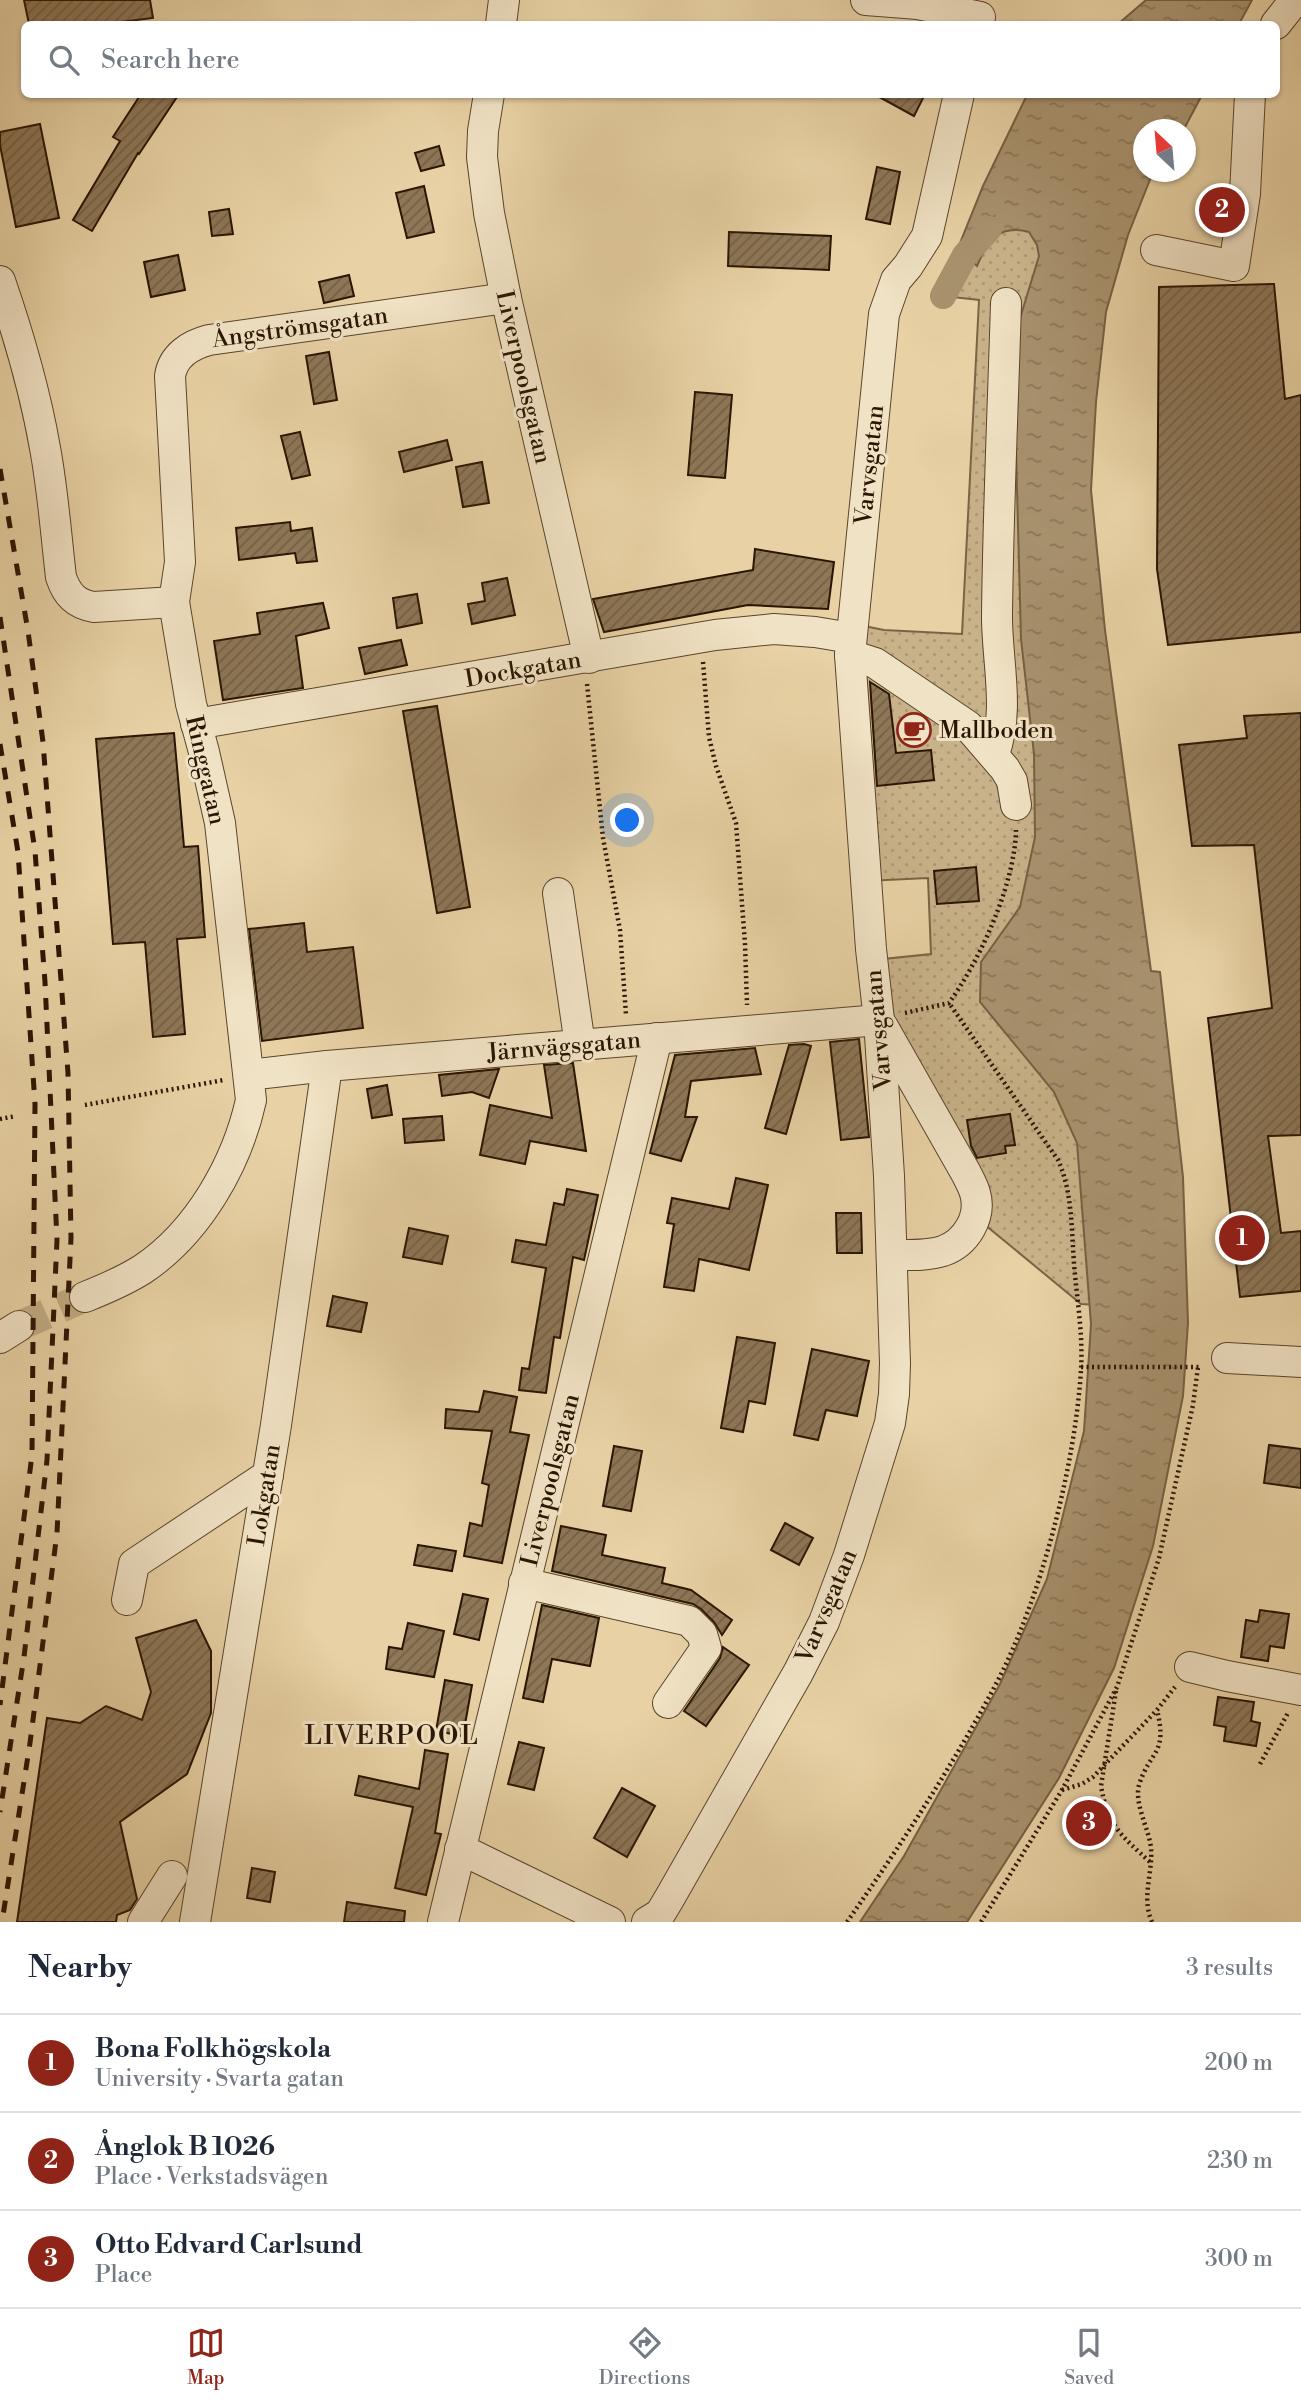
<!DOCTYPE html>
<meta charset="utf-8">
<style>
body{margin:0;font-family:"Libre Bodoni",serif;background:#f2f2f3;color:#1f2937}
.compass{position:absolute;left:1133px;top:119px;width:63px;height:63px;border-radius:50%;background:#fff;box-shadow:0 2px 5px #0004;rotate:334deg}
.you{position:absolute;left:628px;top:821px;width:24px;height:24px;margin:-18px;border:5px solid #fff;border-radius:50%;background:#1a73e8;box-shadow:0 0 0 10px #1a73e833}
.badge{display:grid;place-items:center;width:46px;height:46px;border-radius:50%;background:#8f2418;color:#fff;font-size:23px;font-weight:700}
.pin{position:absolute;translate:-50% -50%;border:4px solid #fff;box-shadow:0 2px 7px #0006}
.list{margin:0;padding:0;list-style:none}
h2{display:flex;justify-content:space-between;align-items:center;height:91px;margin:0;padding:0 28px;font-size:30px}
h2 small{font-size:23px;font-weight:400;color:#747a83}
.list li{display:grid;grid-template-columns:46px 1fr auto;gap:21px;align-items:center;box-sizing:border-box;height:98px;padding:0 28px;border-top:2px solid #e0e1e3}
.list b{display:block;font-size:26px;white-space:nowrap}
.list p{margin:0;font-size:23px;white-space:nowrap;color:#747a83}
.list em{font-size:23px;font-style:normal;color:#747a83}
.icon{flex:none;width:38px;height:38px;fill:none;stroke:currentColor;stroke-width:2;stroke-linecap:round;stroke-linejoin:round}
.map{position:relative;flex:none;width:1301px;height:1922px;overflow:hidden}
.search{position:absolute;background:#fff;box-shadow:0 2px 5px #0004;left:21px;right:21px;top:21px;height:77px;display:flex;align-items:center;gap:18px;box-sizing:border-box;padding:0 24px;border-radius:10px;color:#747a83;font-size:26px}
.sheet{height:385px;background:#fff}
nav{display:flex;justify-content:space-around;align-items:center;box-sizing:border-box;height:98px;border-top:2px solid #e0e1e3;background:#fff;font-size:19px;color:#747a83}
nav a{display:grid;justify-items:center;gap:4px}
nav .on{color:#8f2418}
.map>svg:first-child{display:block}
.green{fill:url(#green-dots);stroke:#7a6446;stroke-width:2}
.water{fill:url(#water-ripples);stroke:#766043;stroke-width:2}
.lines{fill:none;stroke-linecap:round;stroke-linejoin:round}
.canal{stroke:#a8926e;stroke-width:26}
.building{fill:url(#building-hatch);stroke:#2b1502;stroke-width:2}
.minor-tunnel{stroke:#c2ac84;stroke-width:30;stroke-dasharray:30 15;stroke-linecap:butt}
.minor-casing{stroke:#5a442b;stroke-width:32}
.path{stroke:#2b1502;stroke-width:4.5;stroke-dasharray:2 3.5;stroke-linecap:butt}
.minor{stroke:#f0e2c4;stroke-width:30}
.rail{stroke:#2b1502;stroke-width:5;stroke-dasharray:12 12;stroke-linecap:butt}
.labels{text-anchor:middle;stroke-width:6;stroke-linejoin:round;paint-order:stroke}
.street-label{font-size:24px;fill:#2b1502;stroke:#f0e2c4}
.poi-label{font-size:24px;fill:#2b1502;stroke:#f0e2c4;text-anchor:start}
.neighbourhood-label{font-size:26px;letter-spacing:2px;fill:#2b1502;stroke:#f0e2c4}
</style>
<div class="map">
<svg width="1301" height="1922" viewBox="0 0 1301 1922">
<defs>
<pattern id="green-dots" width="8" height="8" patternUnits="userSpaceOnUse" patternTransform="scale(1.75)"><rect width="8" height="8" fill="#c8b289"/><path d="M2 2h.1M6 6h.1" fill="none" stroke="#ac9875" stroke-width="1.8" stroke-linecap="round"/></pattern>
<pattern id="water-ripples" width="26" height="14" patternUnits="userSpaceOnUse" patternTransform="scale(1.75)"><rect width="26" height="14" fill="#a8926e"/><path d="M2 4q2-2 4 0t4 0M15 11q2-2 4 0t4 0" fill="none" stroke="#897658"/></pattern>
<pattern id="building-hatch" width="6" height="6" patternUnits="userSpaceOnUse" patternTransform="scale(1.75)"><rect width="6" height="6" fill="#8d7757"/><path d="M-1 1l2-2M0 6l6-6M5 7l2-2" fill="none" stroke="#736046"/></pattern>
</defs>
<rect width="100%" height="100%" fill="#e8d2a5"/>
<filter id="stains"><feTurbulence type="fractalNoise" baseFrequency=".00286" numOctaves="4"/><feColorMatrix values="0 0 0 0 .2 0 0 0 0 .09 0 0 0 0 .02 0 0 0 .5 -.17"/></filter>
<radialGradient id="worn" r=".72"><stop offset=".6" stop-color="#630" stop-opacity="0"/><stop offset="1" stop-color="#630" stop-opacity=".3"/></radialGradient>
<!-- green -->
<polygon class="green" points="1034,179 1058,444 1150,1308 1081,1304 984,1224 879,1006 874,960 931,954 928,878 866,881 849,623 884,630 962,634 979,300 943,296 965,255"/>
<!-- water -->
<g class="water">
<polygon points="1146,0 1252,0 1239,24 1118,24"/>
<path d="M1027,95h175l-18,34 -40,1v42h9l-25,63 -22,77 -10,90 -5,88 14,140 46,341 9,1 23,205 5,146 -5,73 -30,150 -39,122 -55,110 -92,144h-107l44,-66 96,-172 47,-105 37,-148 7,-107 -14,-181 -23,-51 -74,-90 1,-40 39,-55 15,-70 -1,-83 -13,-115 -7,-263 4,-51 21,-69 -2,-11 -8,-13c-30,-8 -41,8 -52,34l-12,-11 -11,3 29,-72z"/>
</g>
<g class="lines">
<!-- canal -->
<polyline class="canal" points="943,296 965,255 989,229"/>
</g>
<!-- building -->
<g class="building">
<polygon points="24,0 150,0 153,18 105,24 29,24"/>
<polygon points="141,94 179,94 139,154 138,153 92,231 73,220 120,141 113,137"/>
<polygon points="874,94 925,94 914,116"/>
<polygon points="40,124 59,218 16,227 0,145 0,132"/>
<polygon points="439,146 444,165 421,171 415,153"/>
<polygon points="877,167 900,172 890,224 866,219"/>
<polygon points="424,186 434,232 407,238 396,193"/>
<polygon points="229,209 233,234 212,236 209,212"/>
<polygon points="729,232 831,236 829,270 728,266"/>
<polygon points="178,255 185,290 151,297 144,262"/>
<polygon points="349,275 354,296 324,303 319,282"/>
<polygon points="1274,284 1285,399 1301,395 1301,632 1168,645 1157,569 1159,287"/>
<polygon points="329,352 337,400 314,404 306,356"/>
<polygon points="695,392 732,395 725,478 688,475"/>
<polygon points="300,432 310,475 292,479 281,436"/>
<polygon points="447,440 452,460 404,472 399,452"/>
<polygon points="482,462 489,503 463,507 456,467"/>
<polygon points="290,522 291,531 312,528 317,561 297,563 295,553 239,560 236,528"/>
<polygon points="755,549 834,562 828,609 748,605 604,632 593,599 753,570"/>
<polygon points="507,578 515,615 472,624 468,604 485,601 482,583"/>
<polygon points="417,594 422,623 397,628 393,598"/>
<polygon points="323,603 329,628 296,636 303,688 223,700 214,641 260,634 257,613"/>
<polygon points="401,640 407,665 365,674 359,648"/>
<polygon points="870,682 889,694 896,753 931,750 934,780 877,786"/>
<polygon points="437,706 470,907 437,913 403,711"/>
<polygon points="1301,713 1301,1135 1268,1136 1281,1233 1301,1231 1301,1291 1240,1297 1208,1018 1272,1008 1254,845 1192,846 1179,745 1247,738 1244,716"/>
<polygon points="174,733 184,847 198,846 205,937 177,939 185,1034 153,1037 145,942 113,944 96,739"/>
<polygon points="976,867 979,901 937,904 934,871"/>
<polygon points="304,923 307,952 353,947 363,1028 262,1041 249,929"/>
<polygon points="859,1039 869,1137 841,1140 830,1042"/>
<polygon points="804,1044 811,1046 786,1134 765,1128 789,1045"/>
<polygon points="755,1048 761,1074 691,1081 685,1117 697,1117 681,1161 650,1153 675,1055"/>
<polygon points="573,1063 586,1151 530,1141 525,1164 480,1155 490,1105 552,1118 544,1065"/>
<polygon points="499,1069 489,1098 472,1092 442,1096 439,1075"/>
<polygon points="387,1085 392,1115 372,1118 367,1089"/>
<polygon points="1010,1114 1015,1145 1005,1146 1006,1153 977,1158 971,1146 967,1120"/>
<polygon points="442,1116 444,1140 405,1143 403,1119"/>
<polygon points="736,1178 768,1185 749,1270 699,1259 694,1291 664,1287 674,1224 667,1223 672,1198 729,1209"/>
<polygon points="567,1189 598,1195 584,1260 573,1257 560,1338 554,1337 546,1393 519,1390 522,1368 529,1369 546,1268 512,1262 516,1240 546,1245 554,1203 564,1205"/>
<polygon points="836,1213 861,1213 862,1253 837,1253"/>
<polygon points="409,1228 448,1236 442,1264 403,1257"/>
<polygon points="333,1296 367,1303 361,1332 327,1326"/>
<polygon points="737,1337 775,1343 765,1404 749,1401 743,1432 721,1428"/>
<polygon points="812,1349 869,1361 857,1416 826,1410 818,1440 794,1435"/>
<polygon points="484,1391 517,1397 510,1432 529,1435 502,1563 464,1556 470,1523 482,1526 489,1485 482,1483 492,1431 445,1428 446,1409 479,1412"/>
<polygon points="1269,1445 1301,1449 1301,1488 1264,1483"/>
<polygon points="614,1446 642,1451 631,1511 603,1506"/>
<polygon points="785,1523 813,1538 799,1565 771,1550"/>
<polygon points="561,1526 606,1535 602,1555 665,1568 662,1583 691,1590 732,1620 722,1635 714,1622 701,1609 693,1604 552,1571"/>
<polygon points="418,1545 456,1551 452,1571 414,1565"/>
<polygon points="463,1594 488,1599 479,1640 454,1634"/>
<polygon points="542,1605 599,1618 590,1666 552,1659 543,1702 523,1698"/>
<polygon points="1260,1610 1289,1614 1284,1648 1270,1646 1268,1661 1241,1657 1246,1620 1258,1622"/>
<polygon points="196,1620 211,1651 211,1713 187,1774 120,1822 137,1899 130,1910 117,1915 116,1922 17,1922 47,1718 80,1723 106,1706 142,1720 151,1692 136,1638"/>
<polygon points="408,1623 444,1631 434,1677 386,1669 389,1647 402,1649"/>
<polygon points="723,1647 749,1665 706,1726 684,1711 720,1658"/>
<polygon points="445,1680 472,1685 463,1736 436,1731"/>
<polygon points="1218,1697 1254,1702 1251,1721 1260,1723 1256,1746 1224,1741 1226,1727 1214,1725"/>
<polygon points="519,1742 544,1748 534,1790 508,1784"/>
<polygon points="425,1750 448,1754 435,1833 441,1834 426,1895 395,1888 413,1807 355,1795 359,1776 419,1789"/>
<polygon points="622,1788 655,1806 627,1857 594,1838"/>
<polygon points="252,1868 275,1872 270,1902 247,1898"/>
<polygon points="347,1902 405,1911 404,1922 344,1922"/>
</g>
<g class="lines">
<!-- minor-tunnel -->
<polyline class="minor-tunnel" points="19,1326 85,1297"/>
<!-- minor casing -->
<g class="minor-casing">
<g id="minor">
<polyline points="866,0 918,4 980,17"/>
<polyline points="501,24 504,0"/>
<polyline points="1276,24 1295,0"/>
<polyline points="489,94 483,131 482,157 489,213 506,298 589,658"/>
<polyline points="1156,250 1234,266 1245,194 1250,94"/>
<path d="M0,281c19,55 35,110 45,167 8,43 11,87 16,129 6,18 15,27 33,30l80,-5"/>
<polyline points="850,655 875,663 968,726 1005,769 1012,781 1016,805"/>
<polyline points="196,724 715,635 774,629 815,632 851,638"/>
<path d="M994,754c16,-43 3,-93 3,-137 1,-105 6,-210 9,-314"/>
<polyline points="558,893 580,1045"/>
<path d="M883,1027l83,146c3,6 7,13 9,20 7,24 -9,50 -32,58 -16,5 -34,4 -51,4"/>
<polyline points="249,1075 327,1066 879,1020"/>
<path d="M85,1297c20,-8 41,-17 58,-28 55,-37 94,-105 108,-169l-31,-277 -16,-71 -13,-48 -17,-102 6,-40 -10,-186c3,-20 20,-31 39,-36l297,-42"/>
<polyline points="0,1338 19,1326"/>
<polyline points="1227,1358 1301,1362"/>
<polyline points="524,1583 689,1621 702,1634 706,1648 668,1703"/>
<polyline points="127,1600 134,1564 268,1475"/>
<polyline points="1190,1667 1227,1676 1301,1690"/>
<polyline points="460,1849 610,1922"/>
<polyline points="143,1922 172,1876"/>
<polyline points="195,1922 276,1425 327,1066"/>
<polyline points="443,1922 657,1038"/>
<polyline points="647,1922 660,1914 669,1899 798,1673 824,1622 849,1555 890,1423 894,1394 895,1363 889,1176 879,1020 871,949 850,655 884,314 896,280 908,266 927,236 959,94"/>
</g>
</g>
<!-- path -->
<g class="path">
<polyline points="703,662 709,737 716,766 736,823 745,944 747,1005"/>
<polyline points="587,684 603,838 620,930 626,1015"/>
<path d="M905,1013l44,-10c31,-43 66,-119 67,-173"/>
<polyline points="85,1105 224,1080"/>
<polyline points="0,1119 16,1116"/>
<polyline points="1081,1367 1199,1367"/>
<path d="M1116,1691l-15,95c7,41 21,50 50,77"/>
<polyline points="1260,1764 1288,1713"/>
<polyline points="1062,1790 1082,1784 1093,1777 1157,1710 1175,1687"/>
<path d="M847,1922c53,-76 105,-155 149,-238 45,-85 79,-218 85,-314 2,-32 -3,-64 -6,-95 -4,-38 -1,-80 -17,-115l-109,-157"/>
<polyline points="981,1922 1062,1790 1117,1687 1159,1558 1193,1405 1198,1367"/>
<path d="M1152,1922c-11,-25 1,-48 -1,-74 -2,-19 -17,-44 -12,-63 11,-35 29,-30 18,-75"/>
</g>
<!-- minor -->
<use href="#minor" class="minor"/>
<!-- rail -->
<g class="rail">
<polyline points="0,469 28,631 43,742 68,1073 71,1238 57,1533 30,1743 2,1922"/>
<polyline points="0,617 35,851 45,982 57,1240 47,1460 24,1657 0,1812"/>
<polyline points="0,744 18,852 35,1104 32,1455 0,1705"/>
</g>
</g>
<!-- icons -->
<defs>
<g id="cafe-ring" transform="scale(1.75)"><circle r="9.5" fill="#f0e2c4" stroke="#8f2418" stroke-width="1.5"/><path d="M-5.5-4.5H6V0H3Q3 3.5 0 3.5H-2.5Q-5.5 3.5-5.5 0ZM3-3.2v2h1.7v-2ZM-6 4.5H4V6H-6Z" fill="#8f2418"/></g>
</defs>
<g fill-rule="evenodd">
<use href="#cafe-ring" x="914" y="730"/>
</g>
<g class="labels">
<!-- street labels -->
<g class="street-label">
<text transform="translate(300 327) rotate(-8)" y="8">Ångströmsgatan</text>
<text transform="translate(524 377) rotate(77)" y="8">Liverpoolsgatan</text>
<text transform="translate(869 465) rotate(-84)" y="8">Varvsgatan</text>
<text transform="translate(523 669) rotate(-10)" y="8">Dockgatan</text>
<text transform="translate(206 770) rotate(77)" y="8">Ringgatan</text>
<text transform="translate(878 1030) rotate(-95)" y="8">Varvsgatan</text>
<text transform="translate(564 1046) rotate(-5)" y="8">Järnvägsgatan</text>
<text transform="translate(550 1480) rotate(-76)" y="8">Liverpoolsgatan</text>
<text transform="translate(264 1495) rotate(-81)" y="8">Lokgatan</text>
<text transform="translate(826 1606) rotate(-67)" y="8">Varvsgatan</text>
</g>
<!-- poi labels -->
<g class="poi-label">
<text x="939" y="738">Mallboden</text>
</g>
<!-- neighbourhood labels -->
<g class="neighbourhood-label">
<text x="392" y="1744">LIVERPOOL</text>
</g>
</g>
<rect width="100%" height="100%" filter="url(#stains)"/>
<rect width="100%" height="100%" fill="url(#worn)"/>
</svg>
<svg class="compass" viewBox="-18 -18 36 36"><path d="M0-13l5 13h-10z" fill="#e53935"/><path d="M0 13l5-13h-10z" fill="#747a83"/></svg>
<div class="you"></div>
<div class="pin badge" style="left:1242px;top:1238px">1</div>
<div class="pin badge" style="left:1222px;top:210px">2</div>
<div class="pin badge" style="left:1089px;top:1823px">3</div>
<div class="search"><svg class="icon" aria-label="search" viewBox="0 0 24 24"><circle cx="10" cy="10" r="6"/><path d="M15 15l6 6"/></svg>Search here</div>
</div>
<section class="sheet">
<h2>Nearby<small>3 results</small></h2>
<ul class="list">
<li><span class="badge">1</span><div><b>Bona Folkhögskola</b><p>University · Svarta gatan</p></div><em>200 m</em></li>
<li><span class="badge">2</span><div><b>Ånglok B 1026</b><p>Place · Verkstadsvägen</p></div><em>230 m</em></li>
<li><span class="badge">3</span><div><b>Otto Edvard Carlsund</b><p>Place</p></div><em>300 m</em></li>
</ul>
</section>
<nav>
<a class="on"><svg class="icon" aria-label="map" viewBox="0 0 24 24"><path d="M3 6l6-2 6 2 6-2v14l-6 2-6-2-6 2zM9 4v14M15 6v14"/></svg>Map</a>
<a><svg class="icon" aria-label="directions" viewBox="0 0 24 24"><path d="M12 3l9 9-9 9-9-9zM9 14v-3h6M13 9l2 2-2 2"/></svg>Directions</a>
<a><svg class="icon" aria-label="saved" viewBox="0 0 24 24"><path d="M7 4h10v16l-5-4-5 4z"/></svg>Saved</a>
</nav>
